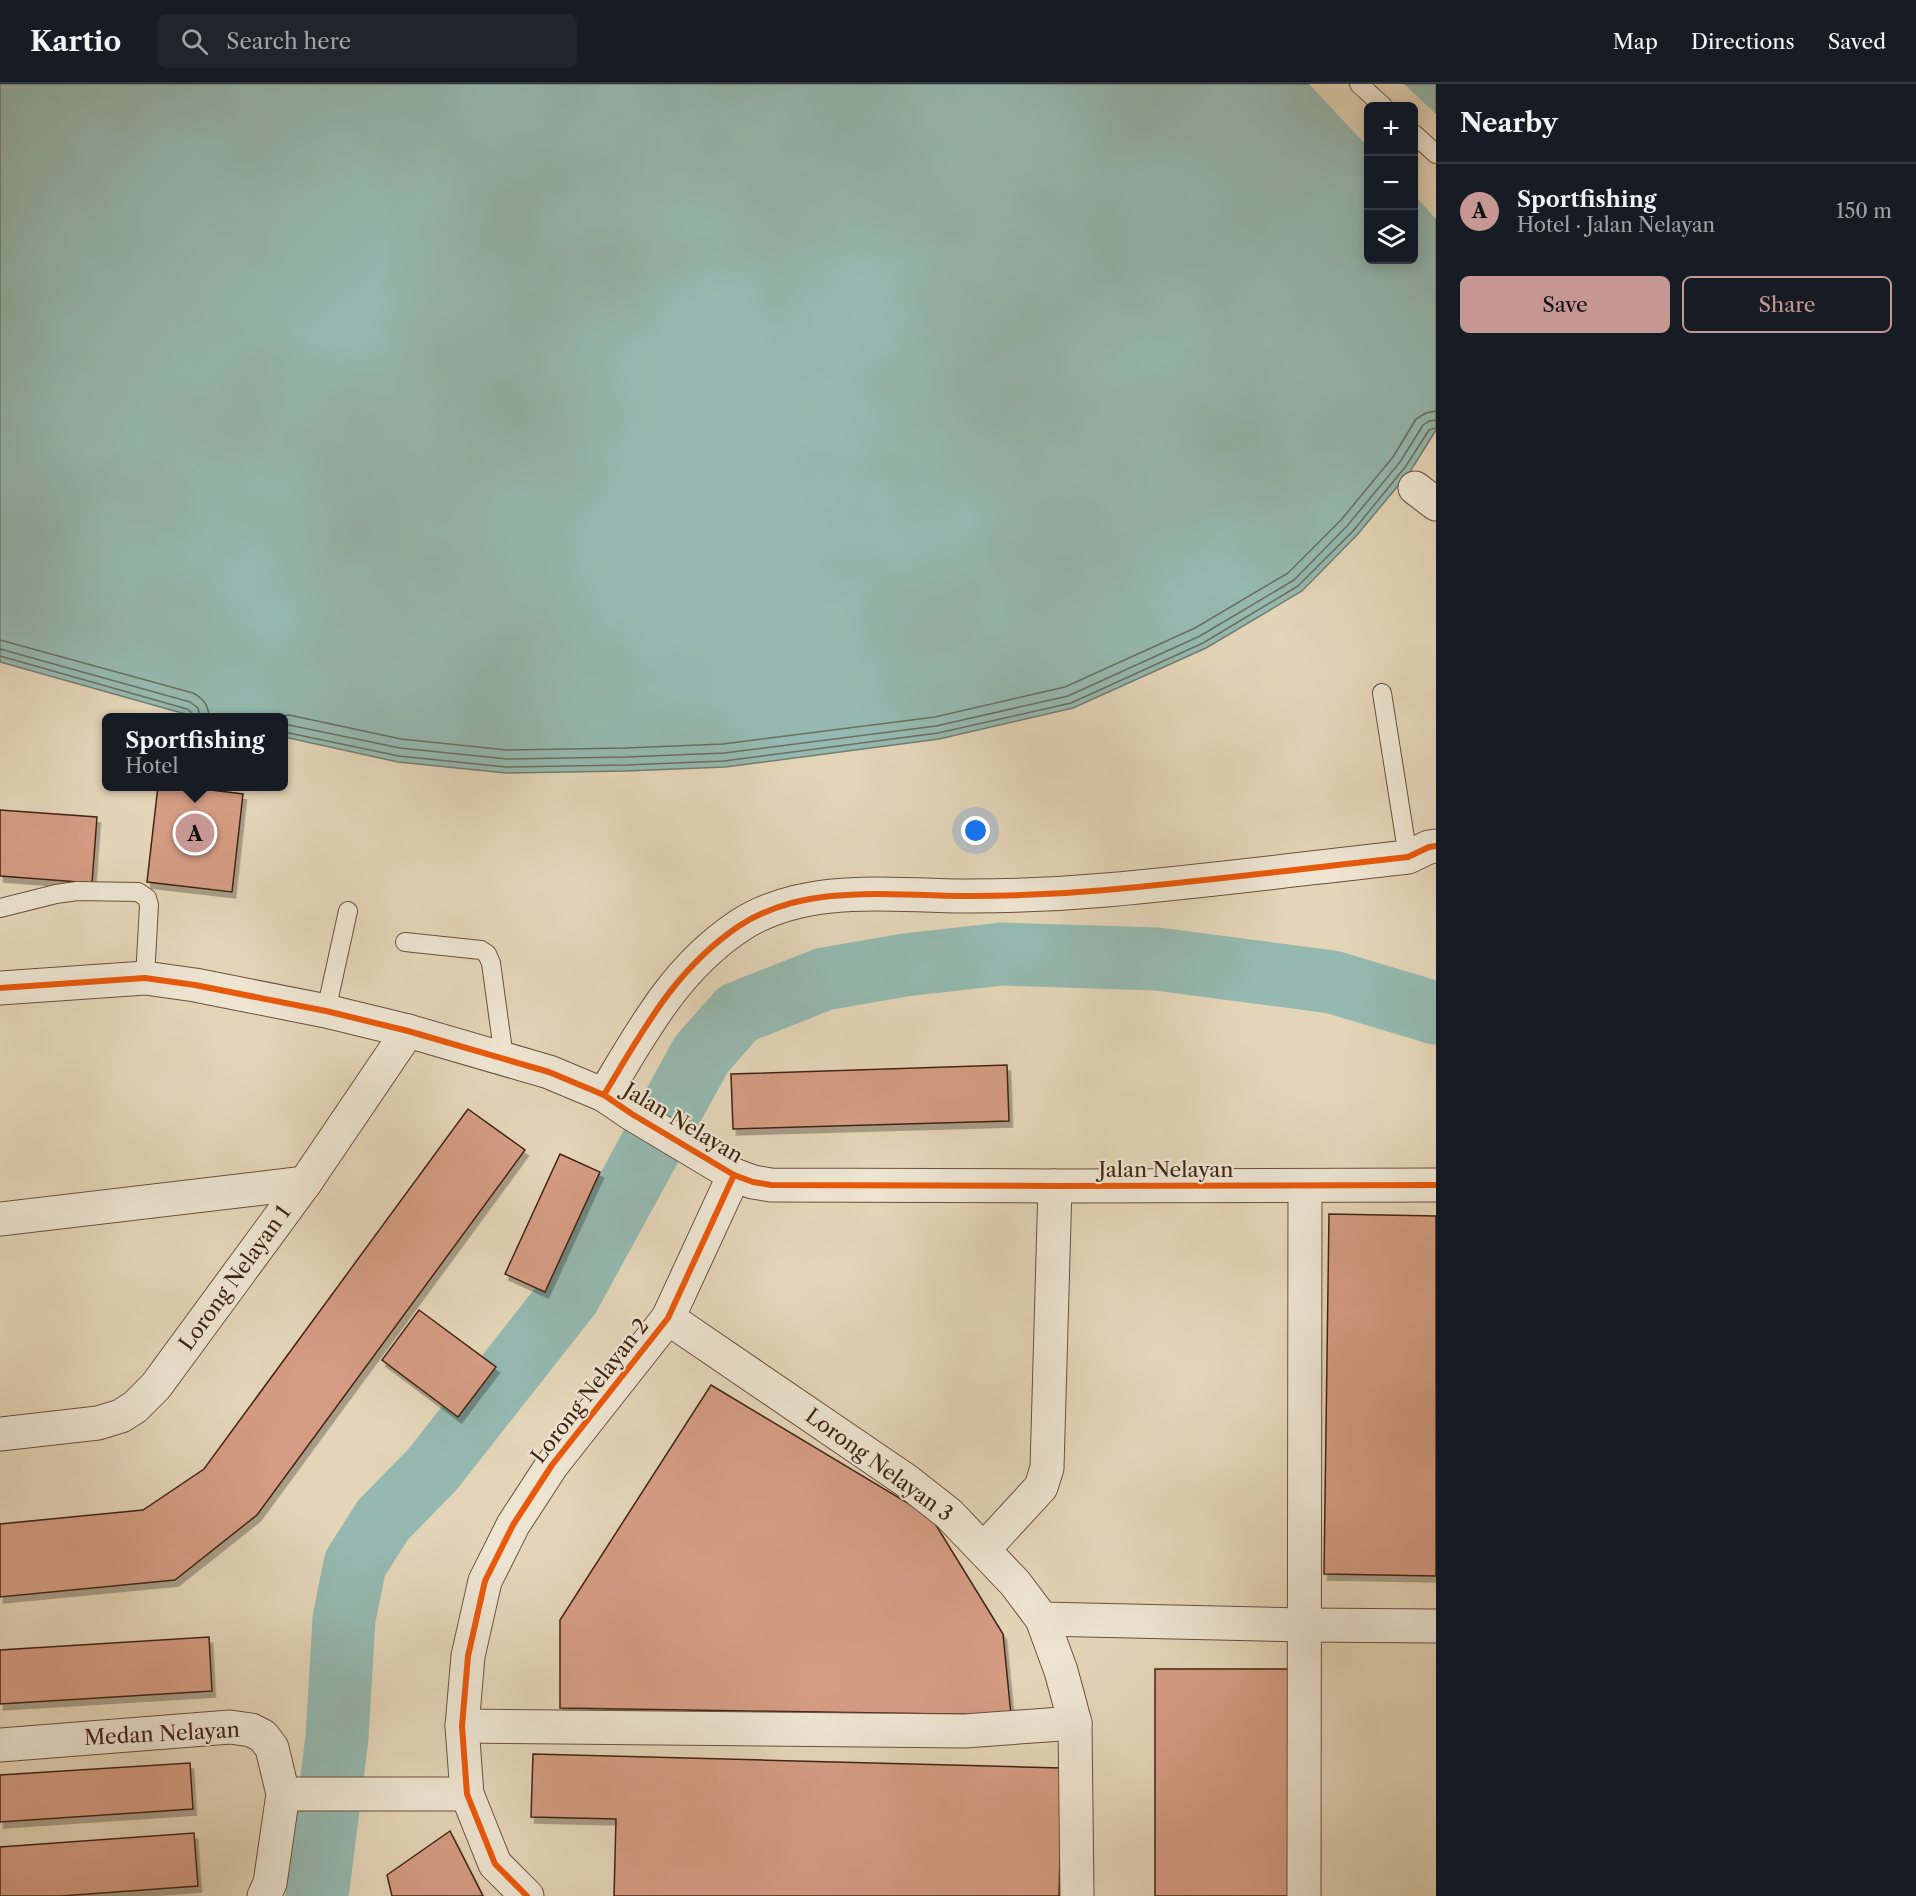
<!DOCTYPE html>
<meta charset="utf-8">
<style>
body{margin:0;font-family:"Libre Caslon Text",serif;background:#20242c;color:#f1f3f6}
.controls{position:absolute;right:18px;top:18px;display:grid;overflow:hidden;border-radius:9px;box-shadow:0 3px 15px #0003}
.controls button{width:54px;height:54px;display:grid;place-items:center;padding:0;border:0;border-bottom:2px solid #363941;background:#171b24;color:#f1f3f6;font:30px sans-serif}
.you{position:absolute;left:976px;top:747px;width:21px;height:21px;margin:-15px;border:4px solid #fff;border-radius:50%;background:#1a73e8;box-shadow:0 0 0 9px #1a73e833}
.badge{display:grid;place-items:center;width:39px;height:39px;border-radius:50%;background:#c59692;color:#111;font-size:20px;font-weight:700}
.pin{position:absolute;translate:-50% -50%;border:3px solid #fff;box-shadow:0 2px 6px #0006}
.popup{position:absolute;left:102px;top:629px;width:186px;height:78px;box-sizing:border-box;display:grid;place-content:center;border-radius:9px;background:#171b24;filter:drop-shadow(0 2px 4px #0005);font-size:20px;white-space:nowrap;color:#9ea1a6}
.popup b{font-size:22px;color:#f1f3f6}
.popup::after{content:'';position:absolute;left:50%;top:100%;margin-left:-12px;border:12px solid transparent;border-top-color:#171b24}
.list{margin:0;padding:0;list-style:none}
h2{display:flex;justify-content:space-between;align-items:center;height:78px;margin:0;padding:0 24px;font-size:26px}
h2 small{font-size:20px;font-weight:400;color:#9ea1a6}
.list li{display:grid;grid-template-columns:39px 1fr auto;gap:18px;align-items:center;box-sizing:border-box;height:96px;padding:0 24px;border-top:2px solid #363941}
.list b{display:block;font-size:22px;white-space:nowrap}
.list p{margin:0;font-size:20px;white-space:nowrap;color:#9ea1a6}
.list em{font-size:20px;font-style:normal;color:#9ea1a6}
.actions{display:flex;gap:12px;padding:18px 24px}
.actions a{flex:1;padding:14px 0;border:2px solid #c59692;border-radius:9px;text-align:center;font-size:21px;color:#c59692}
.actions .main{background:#c59692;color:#111}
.icon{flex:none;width:33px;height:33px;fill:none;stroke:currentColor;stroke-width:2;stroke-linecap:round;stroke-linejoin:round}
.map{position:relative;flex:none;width:1436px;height:1812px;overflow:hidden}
header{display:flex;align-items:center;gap:36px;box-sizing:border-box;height:84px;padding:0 30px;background:#171b24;border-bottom:2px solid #363941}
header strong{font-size:28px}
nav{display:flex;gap:33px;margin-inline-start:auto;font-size:21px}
.search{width:420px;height:54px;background:#20242c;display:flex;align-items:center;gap:15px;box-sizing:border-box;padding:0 21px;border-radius:9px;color:#9ea1a6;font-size:22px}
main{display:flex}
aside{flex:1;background:#171b24}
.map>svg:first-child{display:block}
.water{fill:#95b9b0;stroke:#737d71;stroke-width:1.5;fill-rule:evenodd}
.pier{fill:#e4d5b8}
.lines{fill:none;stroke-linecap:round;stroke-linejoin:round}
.shore{stroke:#6b6e62;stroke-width:1.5}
.river{stroke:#95b9b0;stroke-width:63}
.building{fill:#d59c83;stroke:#412413;stroke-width:1.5;filter:url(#shadow)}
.lane-casing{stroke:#6a503c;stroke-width:20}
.street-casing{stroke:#6a503c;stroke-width:35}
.lane{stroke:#ede4d1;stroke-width:18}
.street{stroke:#ede4d1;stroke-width:33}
.cycleway-casing{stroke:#ede4d1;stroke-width:10}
.cycleway{stroke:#e8590c;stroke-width:6}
.labels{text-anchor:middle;stroke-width:4.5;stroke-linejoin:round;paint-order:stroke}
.street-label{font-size:21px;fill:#412413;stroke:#ede4d1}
</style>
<header>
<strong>Kartio</strong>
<div class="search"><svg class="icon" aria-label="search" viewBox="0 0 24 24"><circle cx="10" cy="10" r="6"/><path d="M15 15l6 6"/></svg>Search here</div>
<nav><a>Map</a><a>Directions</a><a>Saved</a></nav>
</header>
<main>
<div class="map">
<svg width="1436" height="1812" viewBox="0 0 1436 1812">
<defs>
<filter id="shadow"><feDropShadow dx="3.5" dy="6" stdDeviation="0" flood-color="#0004"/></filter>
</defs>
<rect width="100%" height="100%" fill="#e4d5b8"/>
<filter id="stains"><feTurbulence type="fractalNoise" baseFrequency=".00333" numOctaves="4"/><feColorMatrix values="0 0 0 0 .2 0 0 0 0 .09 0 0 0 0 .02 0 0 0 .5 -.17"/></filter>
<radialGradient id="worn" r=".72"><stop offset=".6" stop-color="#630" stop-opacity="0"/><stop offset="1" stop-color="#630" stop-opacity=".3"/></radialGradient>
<!-- water -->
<path class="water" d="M0,0h1436v346l-25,40 -54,65 -55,56 -96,57 -133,60 -134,31 -214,28 -99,4 -120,2 -108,-11 -114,-25v-19l-88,-1 -196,-55zM1368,22h46v154h-46z"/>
<!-- pier -->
<polygon class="pier" points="1309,0 1404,0 1436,30 1436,135 1414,111 1414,22 1368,22 1368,63"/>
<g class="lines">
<!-- shore -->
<g class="shore">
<path d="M0,556l193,53c10,5 16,13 16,25"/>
<polyline points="0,565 190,618 198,624 200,634"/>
<polyline points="0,572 187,625 191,628 192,634"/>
<polyline points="274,634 289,631 401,655 507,666 626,664 723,660 935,633 1065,603 1195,544 1288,489 1341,436 1393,373 1416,335 1426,329 1436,327"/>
<polyline points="284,640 400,664 507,675 626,673 724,669 936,642 1068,612 1200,552 1294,496 1347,442 1400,378 1423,341 1429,337 1436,336"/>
<polyline points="284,648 399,672 506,683 626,681 724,677 938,649 1071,619 1203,559 1298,502 1353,447 1406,382 1429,346 1436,344"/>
</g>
<!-- river -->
<polyline class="river" points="317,1812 337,1654 344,1535 355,1480 383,1436 432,1386 569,1212 701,971 738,929 824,895 905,881 1002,870 1157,875 1332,898 1436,929"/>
</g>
<!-- building -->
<g class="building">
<polygon points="158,702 179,702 243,710 232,808 147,798"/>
<polygon points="0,726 97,733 92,799 0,792"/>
<polygon points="1007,981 1009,1037 733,1045 731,990"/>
<polygon points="468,1025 525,1066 257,1431 175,1496 0,1513 0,1440 143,1426 204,1385"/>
<polygon points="560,1070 600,1088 545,1208 505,1190"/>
<polygon points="1329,1130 1436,1132 1436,1492 1324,1490"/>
<polygon points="419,1226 496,1283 458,1333 382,1276"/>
<polygon points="711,1301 931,1433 1003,1550 1011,1631 560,1624 560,1536"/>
<polygon points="209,1553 212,1607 0,1620 0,1566"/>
<polygon points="1155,1585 1289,1585 1290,1812 1155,1812"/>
<polygon points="533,1670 1062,1684 1059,1812 614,1812 616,1735 531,1733"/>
<polygon points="190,1679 193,1725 0,1738 0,1691"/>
<polygon points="450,1747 483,1812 392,1812 387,1791"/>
<polygon points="194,1749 198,1802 61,1812 0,1812 0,1763"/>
</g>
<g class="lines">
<!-- lane casing -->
<g class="lane-casing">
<g id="lane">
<polyline points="1359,0 1383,22"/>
<polyline points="1414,50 1436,70"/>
<polyline points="1382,609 1408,773"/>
<polyline points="0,824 56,810 77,807 138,808 147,814 149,821 145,894"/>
<polyline points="405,858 481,866 487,870 491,879 504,974"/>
<polyline points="326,927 348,827"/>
</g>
</g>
<!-- street casing -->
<g class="street-casing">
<g id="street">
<polyline points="1415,404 1436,420"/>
<polyline points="0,904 145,894 195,901 326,927 408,947 549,988 604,1011 632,1030 734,1091 753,1098 771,1101 1055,1102 1436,1101"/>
<path d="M604,1011c39,-65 71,-126 135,-169 67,-44 155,-30 231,-30 45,0 91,-2 136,-6 101,-9 202,-22 302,-33l21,-10 7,-1"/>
<polyline points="0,1135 305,1099"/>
<polyline points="668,1234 907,1397 949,1430 1015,1499 1042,1535 1061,1587 1075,1639 1077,1812"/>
<polyline points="0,1350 98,1339 121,1332 135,1323 156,1302 305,1099 408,947"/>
<polyline points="984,1465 1041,1403 1047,1384 1055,1102"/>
<polyline points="1042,1535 1304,1541 1436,1542"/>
<polyline points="462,1642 965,1647 1075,1639"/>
<polyline points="0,1661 230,1643 251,1646 263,1652 272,1664 283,1710 270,1799 264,1812"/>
<polyline points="283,1710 467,1710"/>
<polyline points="527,1812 495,1780 467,1710 462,1642 468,1572 485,1497 513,1441 552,1381 668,1234 734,1091"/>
<polyline points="1304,1812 1305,1102"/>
</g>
</g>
<!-- lane -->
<use href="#lane" class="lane"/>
<!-- street -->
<use href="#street" class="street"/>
<!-- cycleway casing -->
<g class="cycleway-casing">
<g id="cycleway">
<polyline points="0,904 145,894 195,901 326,927 408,947 549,988 604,1011 632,1030 734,1091 753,1098 771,1101 1055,1102 1436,1101"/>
<path d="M604,1011c39,-65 71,-126 135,-169 67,-44 155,-30 231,-30 45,0 91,-2 136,-6 101,-9 202,-22 302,-33l21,-10 7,-1"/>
<polyline points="527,1812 495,1780 467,1710 462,1642 468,1572 485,1497 513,1441 552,1381 668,1234 734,1091"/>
</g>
</g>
<!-- cycleway -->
<use href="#cycleway" class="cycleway"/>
</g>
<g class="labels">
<!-- street labels -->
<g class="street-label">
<text transform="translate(683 1039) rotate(31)" y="7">Jalan Nelayan</text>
<text x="1166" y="1093">Jalan Nelayan</text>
<text transform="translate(235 1194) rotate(-54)" y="7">Lorong Nelayan 1</text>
<text transform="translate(590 1307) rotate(-52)" y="7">Lorong Nelayan 2</text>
<text transform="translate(879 1381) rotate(36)" y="7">Lorong Nelayan 3</text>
<text transform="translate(162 1650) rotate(-3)" y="7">Medan Nelayan</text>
</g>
</g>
<rect width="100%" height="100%" filter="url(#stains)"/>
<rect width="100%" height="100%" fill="url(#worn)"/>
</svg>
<div class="controls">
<button>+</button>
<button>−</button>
<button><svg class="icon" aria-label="layers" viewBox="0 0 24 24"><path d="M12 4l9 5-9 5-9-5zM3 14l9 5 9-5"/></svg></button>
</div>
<div class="you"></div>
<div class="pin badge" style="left:195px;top:749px">A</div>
<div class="popup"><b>Sportfishing</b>Hotel</div>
</div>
<aside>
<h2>Nearby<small></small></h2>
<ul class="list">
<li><span class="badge">A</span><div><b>Sportfishing</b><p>Hotel · Jalan Nelayan</p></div><em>150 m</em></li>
</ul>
<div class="actions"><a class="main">Save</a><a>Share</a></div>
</aside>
</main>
